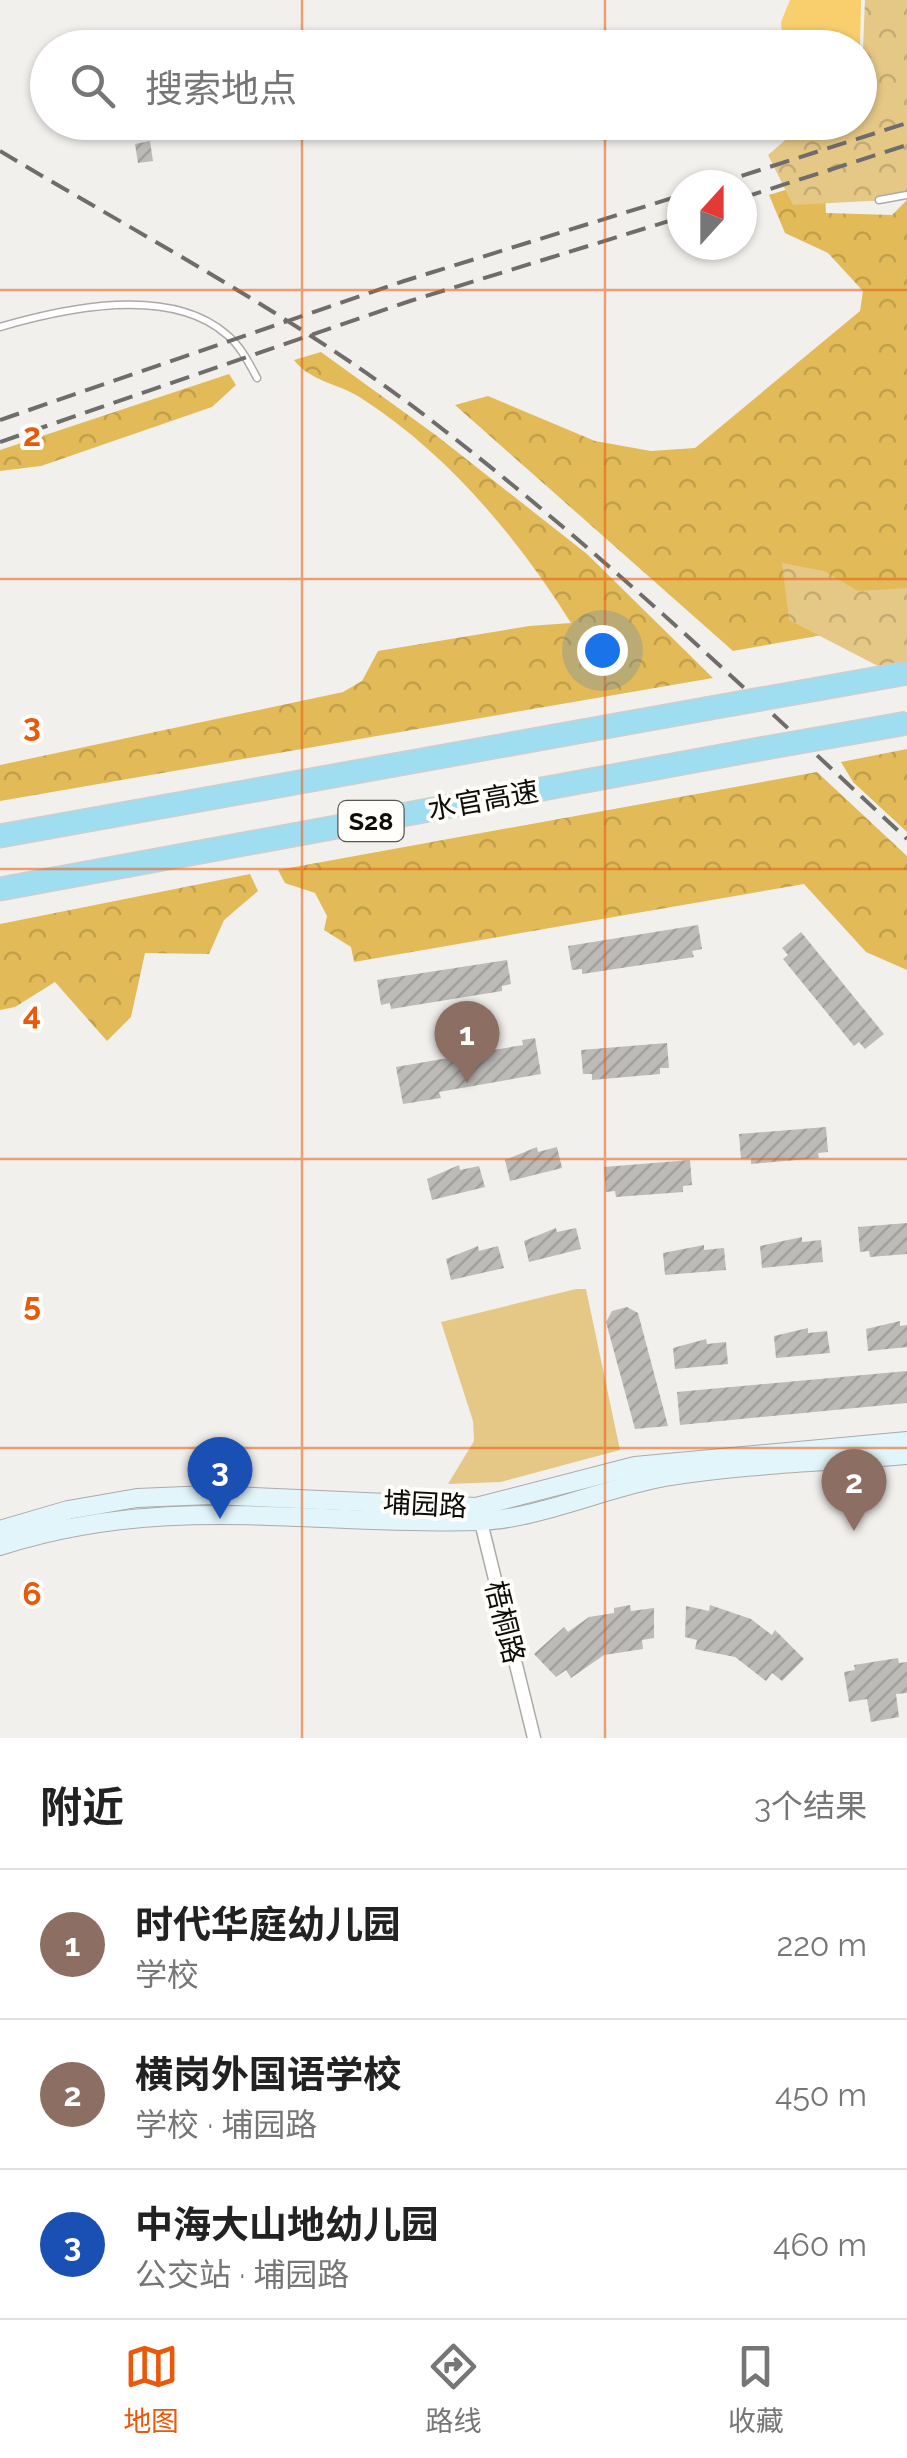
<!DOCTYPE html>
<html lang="zh">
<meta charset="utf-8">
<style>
body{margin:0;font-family:Raleway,"Noto Sans SC",sans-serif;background:#f2f2f2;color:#222}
.compass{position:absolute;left:667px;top:170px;width:90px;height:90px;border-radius:50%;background:#fff;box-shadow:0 2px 8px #0004;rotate:21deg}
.you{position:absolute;left:602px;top:650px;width:35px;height:35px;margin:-25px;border:8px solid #fff;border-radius:50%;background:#1a73e8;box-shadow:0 0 0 15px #1a73e833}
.badge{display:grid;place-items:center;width:65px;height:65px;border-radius:50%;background:#ea580c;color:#fff;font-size:32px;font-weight:700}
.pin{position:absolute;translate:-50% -82px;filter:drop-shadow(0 2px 5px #0008)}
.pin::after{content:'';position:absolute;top:52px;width:35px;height:30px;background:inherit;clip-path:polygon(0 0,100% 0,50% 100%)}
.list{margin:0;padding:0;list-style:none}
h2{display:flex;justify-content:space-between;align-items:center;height:130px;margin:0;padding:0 40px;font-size:42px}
h2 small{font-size:32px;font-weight:400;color:#767676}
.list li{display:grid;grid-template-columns:65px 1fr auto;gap:30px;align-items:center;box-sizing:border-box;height:150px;padding:0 40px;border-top:2px solid #e0e0e0}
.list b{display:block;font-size:38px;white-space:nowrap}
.list p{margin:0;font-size:32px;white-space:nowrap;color:#767676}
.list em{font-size:32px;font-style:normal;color:#767676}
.icon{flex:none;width:55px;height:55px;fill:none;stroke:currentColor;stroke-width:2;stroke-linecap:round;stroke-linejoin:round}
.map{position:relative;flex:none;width:907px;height:1738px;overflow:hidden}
.search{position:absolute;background:#fff;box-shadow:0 2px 8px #0004;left:30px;right:30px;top:30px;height:110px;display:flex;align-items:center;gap:25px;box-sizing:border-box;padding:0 35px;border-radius:55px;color:#767676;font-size:38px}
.sheet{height:580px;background:#fff}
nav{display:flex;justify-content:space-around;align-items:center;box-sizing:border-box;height:140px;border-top:2px solid #e0e0e0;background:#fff;font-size:28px;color:#767676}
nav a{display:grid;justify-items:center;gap:5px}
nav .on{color:#ea580c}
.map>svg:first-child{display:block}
.green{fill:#e6c886}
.forest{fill:url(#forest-crowns)}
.park{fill:url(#park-crowns)}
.water{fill:#f9cf6e}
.building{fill:url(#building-hatch)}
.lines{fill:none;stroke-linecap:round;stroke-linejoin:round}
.lane-casing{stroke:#abaaa7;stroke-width:9}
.street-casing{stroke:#abaaa7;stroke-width:15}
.secondary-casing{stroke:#abaaa7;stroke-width:20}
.highway-casing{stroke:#cecece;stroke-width:25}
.lane{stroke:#fff;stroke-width:6}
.street{stroke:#fff;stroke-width:12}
.secondary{stroke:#e2f5fa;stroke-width:18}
.highway{stroke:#9fddf0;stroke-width:22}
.rail{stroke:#6e6d6b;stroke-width:4;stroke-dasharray:20 10;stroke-linecap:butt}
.highway-bridge-casing{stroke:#cecece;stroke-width:25;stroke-linecap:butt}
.highway-bridge{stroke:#9fddf0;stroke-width:22}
.grid{fill:none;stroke:#e8590c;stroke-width:2.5;stroke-opacity:0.55}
.labels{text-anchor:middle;stroke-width:8;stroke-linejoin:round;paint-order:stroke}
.shield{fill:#fffefa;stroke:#555553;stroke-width:2.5}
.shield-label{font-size:25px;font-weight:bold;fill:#0c0c0b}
.street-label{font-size:28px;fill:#0c0c0b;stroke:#fffefa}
.grid-label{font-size:32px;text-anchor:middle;font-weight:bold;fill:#e8590c;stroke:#fffefa;stroke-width:8;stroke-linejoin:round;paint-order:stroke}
</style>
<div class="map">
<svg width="907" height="1738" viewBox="0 0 907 1738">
<defs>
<pattern id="forest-crowns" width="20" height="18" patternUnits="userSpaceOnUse" patternTransform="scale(2.5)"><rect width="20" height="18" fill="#e3ba58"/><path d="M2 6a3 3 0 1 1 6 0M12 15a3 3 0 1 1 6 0" fill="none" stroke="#c29f4b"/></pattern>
<pattern id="park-crowns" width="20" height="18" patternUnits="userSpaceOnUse" patternTransform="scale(2.5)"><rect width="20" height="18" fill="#e6c886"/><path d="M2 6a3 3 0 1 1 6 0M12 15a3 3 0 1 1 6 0" fill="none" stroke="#c4ab72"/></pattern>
<pattern id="building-hatch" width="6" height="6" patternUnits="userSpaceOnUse" patternTransform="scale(2.5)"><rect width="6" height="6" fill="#bcbbb8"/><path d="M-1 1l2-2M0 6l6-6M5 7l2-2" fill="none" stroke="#a0a09d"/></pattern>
</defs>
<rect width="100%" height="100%" fill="#f2f0ed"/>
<!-- green -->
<polygon class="green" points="576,1289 586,1289 620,1450 501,1482 448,1484 474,1441 473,1421 441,1322"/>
<!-- forest -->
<g class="forest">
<polygon points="824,178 826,213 892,215 907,200 907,620 733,651 455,405 488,396 595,441 651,451 695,448 860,311 863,291 828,253 785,233 769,195"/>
<path d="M321,352l116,84 150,118 126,124 -713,123v-36l343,-73 19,-11 16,-30 151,-25 42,-3c-54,-86 -124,-170 -210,-225 -23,-15 -50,-16 -67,-38z"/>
<polygon points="229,374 236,385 212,407 41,466 0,471 0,450"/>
<polygon points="907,749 907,832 853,782 841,762"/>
<polygon points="817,772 907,856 907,970 866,952 804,884 354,962 351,947 324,930 327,916 315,893 285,883 278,870"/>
<polygon points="250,874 258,891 224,920 209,954 145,953 131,1017 107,1041 55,982 15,1007 0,1010 0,924"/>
</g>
<!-- park -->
<g class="park">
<polygon points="865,0 907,0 907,199 793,205 768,155 805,123 860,122"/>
<polygon points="782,563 824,571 858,591 907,588 907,681 789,620"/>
</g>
<!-- water -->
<polygon class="water" points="790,0 861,0 860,48 783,47 781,22"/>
<!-- building -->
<g class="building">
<polygon points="150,141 153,161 138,163 135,144"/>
<polygon points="698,925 702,949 692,951 694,957 582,974 582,969 572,970 568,946"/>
<polygon points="801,932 884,1034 865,1049 859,1042 854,1046 783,959 788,955 782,948"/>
<polygon points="507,960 511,984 502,986 502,991 391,1009 390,1003 381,1005 377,980"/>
<polygon points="535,1038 541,1074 439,1092 441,1098 403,1104 396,1067 523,1045 522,1040"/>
<polygon points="667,1043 669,1068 660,1068 660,1074 592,1080 592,1074 583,1074 581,1050"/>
<polygon points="826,1127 828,1152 818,1153 819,1158 751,1164 751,1158 741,1159 739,1134"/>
<polygon points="537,1147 538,1152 557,1147 562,1168 510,1181 505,1160"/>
<polygon points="690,1160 692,1185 683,1186 683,1192 616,1197 615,1191 606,1192 604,1167"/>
<polygon points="459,1165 460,1170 479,1166 485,1187 432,1200 427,1179"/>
<polygon points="907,1223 907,1254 870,1257 869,1251 860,1252 858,1227"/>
<polygon points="556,1228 557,1232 576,1228 581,1249 529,1262 524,1241"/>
<polygon points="802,1237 802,1242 821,1240 823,1262 762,1268 760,1246"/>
<polygon points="704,1245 704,1250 724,1248 726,1270 665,1275 663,1253"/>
<polygon points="478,1246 479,1251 498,1246 504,1268 451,1280 446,1259"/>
<polygon points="627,1307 638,1313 668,1426 635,1429 606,1322 612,1311"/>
<polygon points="900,1321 900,1326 907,1325 907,1347 868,1351 866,1329"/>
<polygon points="808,1328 808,1333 827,1331 830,1353 776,1358 774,1336"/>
<polygon points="706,1339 707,1344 726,1342 728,1364 675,1369 673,1348"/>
<polygon points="907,1371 907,1403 680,1425 677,1392"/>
<polygon points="630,1605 631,1611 654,1608 654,1638 642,1640 643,1649 604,1655 571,1678 566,1670 556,1677 534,1654 564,1627 568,1632 589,1617 614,1613 614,1608"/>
<polygon points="710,1605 751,1619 772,1635 775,1630 804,1659 782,1681 772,1673 766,1681 735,1657 695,1649 697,1640 685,1637 686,1606 709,1611"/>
<polygon points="898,1658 899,1663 907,1662 907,1693 896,1694 899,1717 871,1722 867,1699 849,1702 844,1672 855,1670 854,1665"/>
</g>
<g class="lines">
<!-- lane casing -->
<g class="lane-casing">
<g id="lane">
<polyline points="879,200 907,195"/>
<path d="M0,327c65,-19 169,-42 226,7 14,11 23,29 31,44"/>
</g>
</g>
<!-- street casing -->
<g class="street-casing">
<polyline id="street" points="479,1514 534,1738"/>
</g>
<!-- secondary casing -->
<g class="secondary-casing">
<g id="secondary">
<polyline points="0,1530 68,1510 137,1498 210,1495 476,1507 635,1466 907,1441"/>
<path d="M0,1546c168,-54 312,-20 481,-25 56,-2 127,-34 184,-44 80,-13 162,-15 242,-22"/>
</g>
</g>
<!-- highway casing -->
<g class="highway-casing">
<g id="highway">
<polyline points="0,836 705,709"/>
<polyline points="0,889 743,752"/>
</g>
</g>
<!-- lane -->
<use href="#lane" class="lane"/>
<!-- street -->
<use href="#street" class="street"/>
<!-- secondary -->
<use href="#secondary" class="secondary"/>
<!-- highway -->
<use href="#highway" class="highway"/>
<!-- rail -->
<g class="rail">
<path d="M0,151c147,88 301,168 436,273 166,128 318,273 471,415"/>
<polyline points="713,185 907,123"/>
<polyline points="742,198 907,145"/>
<polyline points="0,420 404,281 682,195"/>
<polyline points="0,442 410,301 682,217"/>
</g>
<!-- highway-bridge casing -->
<g class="highway-bridge-casing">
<g id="highway-bridge">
<polyline points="705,709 907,673"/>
<polyline points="743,752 907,723"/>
</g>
</g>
<!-- highway-bridge -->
<use href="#highway-bridge" class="highway-bridge"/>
</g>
<!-- grid -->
<path class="grid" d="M302,0v48M605,0v48M302,122v1616M605,122v1616M0,290h907M0,579h907M0,869h907M0,1159h907M0,1448h907"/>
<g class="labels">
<!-- shield labels -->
<rect class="shield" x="338.5" y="801" width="65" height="40" rx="8"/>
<g class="shield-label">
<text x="371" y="830">S28</text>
</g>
<!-- street labels -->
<g class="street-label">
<text transform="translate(483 800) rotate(-10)" y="10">水官高速</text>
<text transform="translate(425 1504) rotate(3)" y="10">埔园路</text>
<text transform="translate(505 1622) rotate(76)" y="10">梧桐路</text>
</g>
</g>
<g class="grid-label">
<text x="32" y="446">2</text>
<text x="32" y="736">3</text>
<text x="32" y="1025">4</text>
<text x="32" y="1315">5</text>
<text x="32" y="1605">6</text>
</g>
</svg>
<svg class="compass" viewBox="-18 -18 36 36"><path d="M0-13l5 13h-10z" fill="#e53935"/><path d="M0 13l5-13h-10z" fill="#767676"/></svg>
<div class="you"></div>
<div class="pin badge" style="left:467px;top:1083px;background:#8d6e63">1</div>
<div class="pin badge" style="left:854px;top:1531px;background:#8d6e63">2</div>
<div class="pin badge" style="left:220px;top:1519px;background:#1a4fb4">3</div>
<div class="search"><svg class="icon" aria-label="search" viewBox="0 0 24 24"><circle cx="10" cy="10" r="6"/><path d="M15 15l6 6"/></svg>搜索地点</div>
</div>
<section class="sheet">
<h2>附近<small>3个结果</small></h2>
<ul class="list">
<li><span class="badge" style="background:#8d6e63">1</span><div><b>时代华庭幼儿园</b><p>学校</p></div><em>220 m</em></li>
<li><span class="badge" style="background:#8d6e63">2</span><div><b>横岗外国语学校</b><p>学校 · 埔园路</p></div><em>450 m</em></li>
<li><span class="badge" style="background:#1a4fb4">3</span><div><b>中海大山地幼儿园</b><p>公交站 · 埔园路</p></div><em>460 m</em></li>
</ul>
</section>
<nav>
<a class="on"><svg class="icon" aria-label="map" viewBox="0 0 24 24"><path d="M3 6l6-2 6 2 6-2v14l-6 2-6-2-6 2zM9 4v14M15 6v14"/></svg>地图</a>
<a><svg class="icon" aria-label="directions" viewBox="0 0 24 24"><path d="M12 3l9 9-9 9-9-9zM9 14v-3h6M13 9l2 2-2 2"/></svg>路线</a>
<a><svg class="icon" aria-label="saved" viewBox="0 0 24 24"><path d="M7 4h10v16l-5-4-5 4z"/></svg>收藏</a>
</nav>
